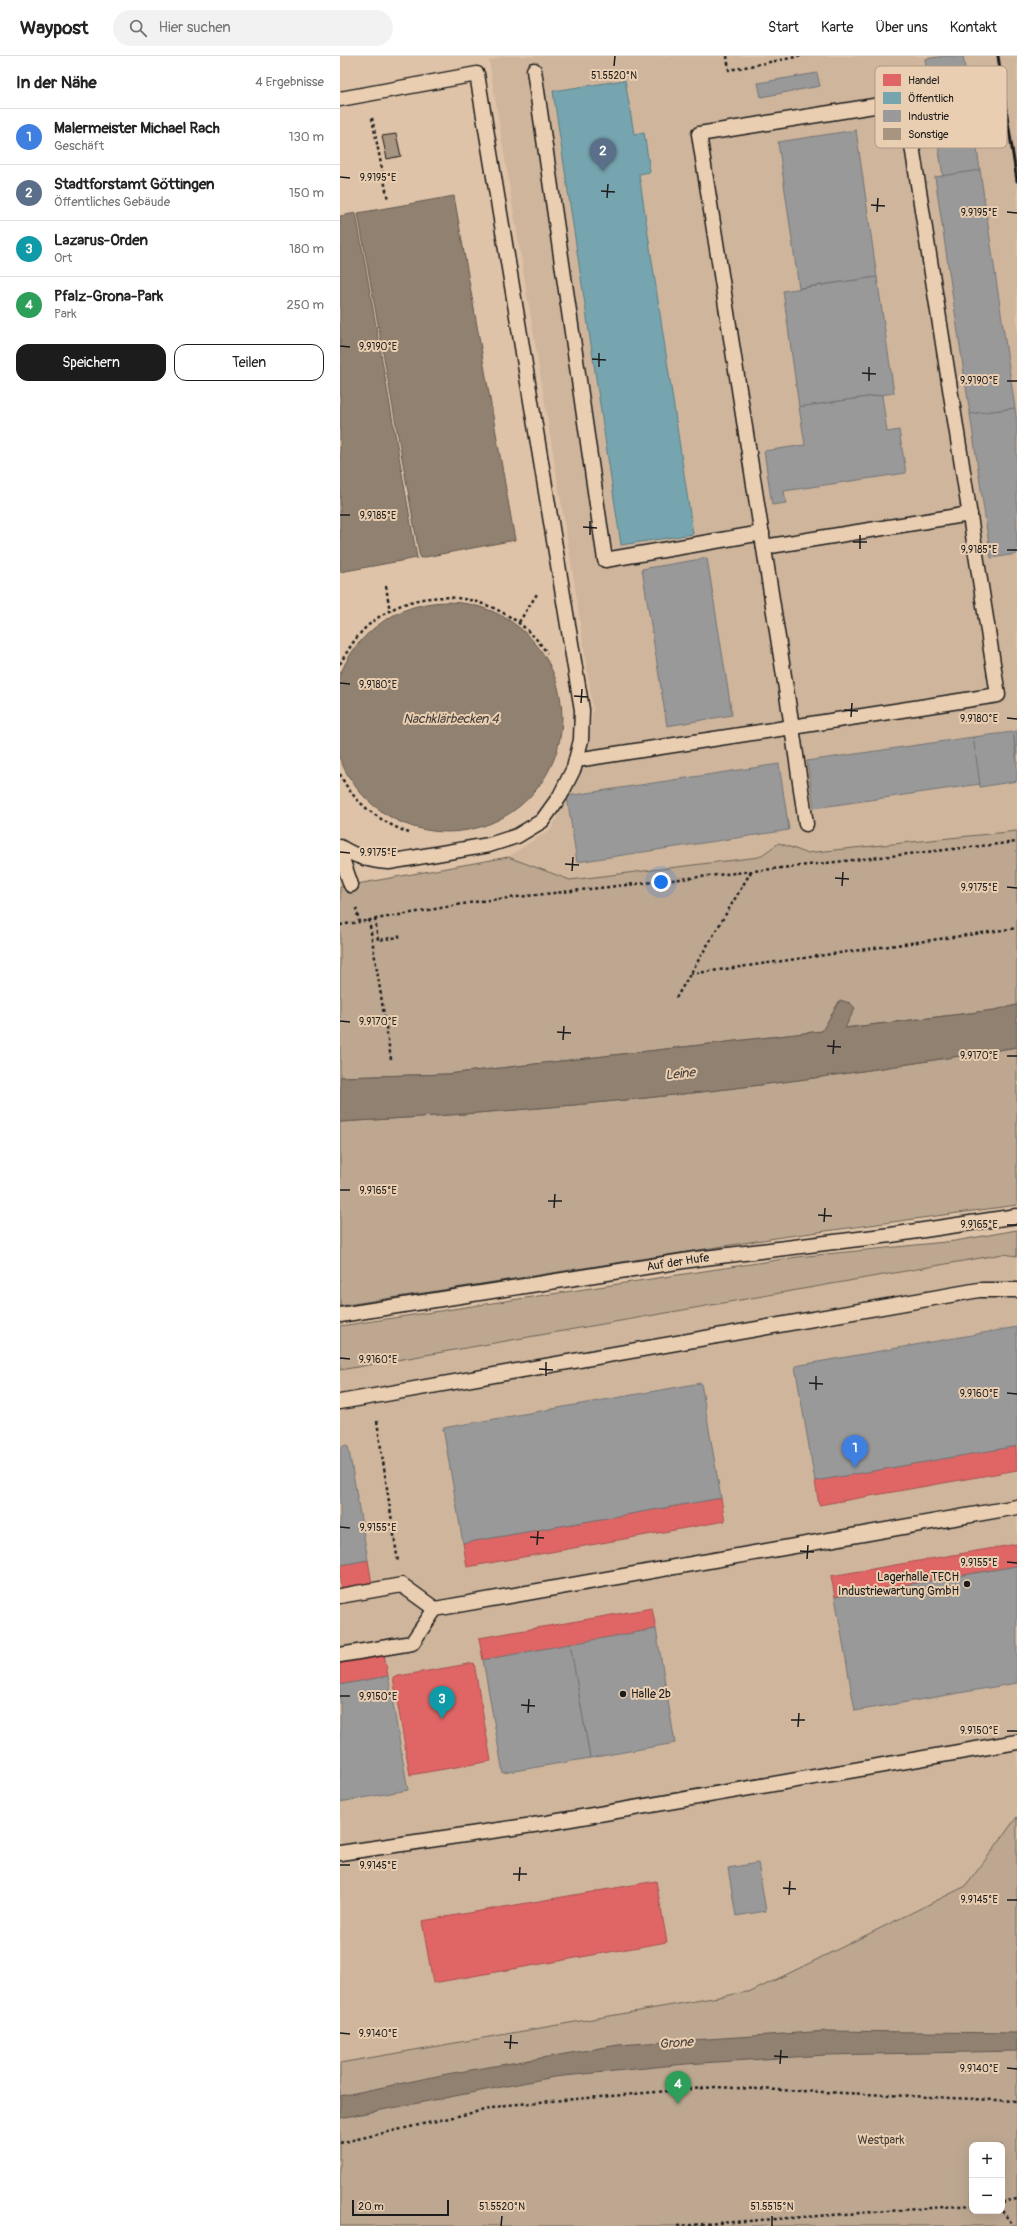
<!DOCTYPE html>
<html lang="de">
<meta charset="utf-8">
<style>
body{margin:0;font-family:Pangolin,sans-serif;background:#f2f2f2;color:#222}
.controls{position:absolute;right:12px;bottom:12px;display:grid;overflow:hidden;border-radius:8px;box-shadow:0 4px 16px #0002}
.controls button{width:36px;height:36px;display:grid;place-items:center;padding:0;border:0;border-bottom:1px solid #e0e0e0;background:#fff;color:#222;font:20px sans-serif}
.scale{position:absolute;left:12px;bottom:10px;width:97px;box-sizing:border-box;padding-left:4px;border:2px solid #1c1c1c;border-top:0;font-size:11px;line-height:14px;white-space:nowrap;color:#1c1c1c;-webkit-text-stroke:3px #eaceb1;paint-order:stroke}
.you{position:absolute;left:321px;top:826px;width:14px;height:14px;margin:-10px;border:3px solid #fff;border-radius:50%;background:#1a73e8;box-shadow:0 0 0 6px #1a73e833}
.badge{display:grid;place-items:center;width:26px;height:26px;border-radius:50%;background:#1c1c1c;color:#fff;font-size:13px;font-weight:700}
.pin{position:absolute;translate:-50% -33px;filter:drop-shadow(0 1px 2px #0008)}
.pin::after{content:'';position:absolute;top:21px;width:14px;height:12px;background:inherit;clip-path:polygon(0 0,100% 0,50% 100%)}
.list{margin:0;padding:0;list-style:none}
h2{display:flex;justify-content:space-between;align-items:center;height:52px;margin:0;padding:0 16px;font-size:17px}
h2 small{font-size:13px;font-weight:400;color:#767676}
.list li{display:grid;grid-template-columns:26px 1fr auto;gap:12px;align-items:center;box-sizing:border-box;height:56px;padding:0 16px;border-top:1px solid #e0e0e0}
.list b{display:block;font-size:15px;white-space:nowrap}
.list p{margin:0;font-size:13px;white-space:nowrap;color:#767676}
.list em{font-size:13px;font-style:normal;color:#767676}
.actions{display:flex;gap:8px;padding:12px 16px}
.actions a{flex:1;padding:9px 0;border:1px solid #1c1c1c;border-radius:12px;text-align:center;font-size:14px;color:#1c1c1c}
.actions .main{background:#1c1c1c;color:#fff}
.icon{flex:none;width:22px;height:22px;fill:none;stroke:currentColor;stroke-width:2;stroke-linecap:round;stroke-linejoin:round}
.map{position:relative;flex:none;width:677px;height:2170px;overflow:hidden}
header{display:flex;align-items:center;gap:24px;box-sizing:border-box;height:56px;padding:0 20px;background:#fff;border-bottom:1px solid #e0e0e0}
header strong{font-size:19px}
nav{display:flex;gap:22px;margin-inline-start:auto;font-size:14px}
.search{width:280px;height:36px;background:#f2f2f2;display:flex;align-items:center;gap:10px;box-sizing:border-box;padding:0 14px;border-radius:22px;color:#767676;font-size:15px}
main{display:flex}
aside{flex:1;background:#fff}
.map>svg:first-child{display:block}
.built{fill:#ceb59c}
.green{fill:#bda791;stroke:#6c6256;fill-rule:evenodd}
.water{fill:#918171;stroke:#62594f}
.shops{fill:#e06666;stroke:#a55050}
.public{fill:#76a5af;stroke:#5b7c83}
.industry{fill:#999;stroke:#747474}
.building{fill:#a79481;stroke:#1c1c1c}
.lines{fill:none;stroke-linecap:round;stroke-linejoin:round}
.service-casing{stroke:#1c1c1c;stroke-width:17}
.path{stroke:#1c1c1c;stroke-width:2.5;stroke-dasharray:3 3;stroke-linecap:butt}
.service{stroke:#eaceb1;stroke-width:14}
.rail{stroke:#1c1c1c;stroke-width:3}
.ticks{fill:none;stroke:#1c1c1c;stroke-width:1.5}
.poi-dot{fill:#1c1c1c;stroke:#eaceb1;stroke-width:1.5}
.labels{text-anchor:middle;stroke-width:4;stroke-linejoin:round;paint-order:stroke}
.street-label{font-size:12px;fill:#1c1c1c;stroke:#eaceb1}
.poi-label{font-size:12px;fill:#1c1c1c;stroke:#eaceb1;text-anchor:end}
.park-label{font-size:12px;fill:#443f39;stroke:#eaceb1}
.water-label{font-size:13px;font-style:italic;fill:#453f3a;stroke:#eaceb1}
.key{fill:#eaceb1;stroke:#ac9984;stroke-width:1}
.key-label{font-size:11px;fill:#1c1c1c}
.ticks-label{font-size:10px;text-anchor:middle;fill:#1c1c1c;stroke:#eaceb1;stroke-width:4;stroke-linejoin:round;paint-order:stroke}
</style>
<header>
<strong>Waypost</strong>
<div class="search"><svg class="icon" aria-label="search" viewBox="0 0 24 24"><circle cx="10" cy="10" r="6"/><path d="M15 15l6 6"/></svg>Hier suchen</div>
<nav><a>Start</a><a>Karte</a><a>Über uns</a><a>Kontakt</a></nav>
</header>
<main>
<aside>
<h2>In der Nähe<small>4 Ergebnisse</small></h2>
<ul class="list">
<li><span class="badge" style="background:#3f7fe0">1</span><div><b>Malermeister Michael Rach</b><p>Geschäft</p></div><em>130 m</em></li>
<li><span class="badge" style="background:#5c6f8a">2</span><div><b>Stadtforstamt Göttingen</b><p>Öffentliches Gebäude</p></div><em>150 m</em></li>
<li><span class="badge" style="background:#0f9aa8">3</span><div><b>Lazarus-Orden</b><p>Ort</p></div><em>180 m</em></li>
<li><span class="badge" style="background:#2e9e5b">4</span><div><b>Pfalz-Grona-Park</b><p>Park</p></div><em>250 m</em></li>
</ul>
<div class="actions"><a class="main">Speichern</a><a>Teilen</a></div>
</aside>
<div class="map">
<svg width="677" height="2170" viewBox="0 0 677 2170">
<rect width="100%" height="100%" fill="#dec3a8"/>
<filter id="ink" filterUnits="userSpaceOnUse"><feTurbulence type="fractalNoise" baseFrequency=".025" numOctaves="2"/><feDisplacementMap in="SourceGraphic" scale="8" xChannelSelector="R" yChannelSelector="G"/><feConvolveMatrix kernelMatrix="1 2 1 2 8 2 1 2 1" color-interpolation-filters="sRGB"/></filter>
<g filter="url(#ink)">
<!-- built -->
<g class="built">
<polygon points="163,0 677,0 677,775 466,797 439,787 419,801 230,824 168,801 211,773 240,718 249,684 253,654 234,525 149,5"/>
<polygon points="677,1196 677,1887 323,1952 0,2007 0,1314"/>
</g>
<!-- green -->
<g class="green">
<polygon points="677,775 677,949 655,954 504,972 500,944 483,975 108,1018 0,1021 0,831 168,801 230,824 419,801 439,787 466,797"/>
<path d="M677,991v158l-235,32 -442,69v-184c160,-9 321,-23 481,-45 65,-9 131,-20 196,-30z"/>
<polygon points="677,1174 677,1200 663,1198 0,1314 0,1270 457,1201 615,1185"/>
<path d="M677,1761v409h-677v-163l413,-72 213,-105zM632,2089h30v66h-30z"/>
</g>
<!-- water -->
<g class="water">
<polygon points="114,140 175,484 80,502 18,157"/>
<polygon points="16,157 77,502 0,516 0,160"/>
<circle cx="107" cy="661" r="115"/>
<path d="M500,944l10,3 5,5 -10,20 150,-18 22,-5v42c-65,10 -131,21 -196,30 -160,22 -321,36 -481,45v-45l108,-3 374,-43z"/>
<polygon points="487,1975 677,1977 677,1995 486,1999 346,2008 214,2021 0,2062 0,2040 107,2018 278,1989"/>
</g>
<!-- shops -->
<g class="shops">
<polygon points="676,1390 677,1414 479,1449 475,1425"/>
<polygon points="381,1442 385,1465 127,1511 123,1487"/>
<polygon points="677,1488 677,1510 495,1541 491,1520"/>
<polygon points="28,1504 32,1528 0,1533 0,1509"/>
<polygon points="312,1552 316,1573 143,1604 139,1582"/>
<polygon points="44,1598 48,1620 0,1629 0,1606"/>
<polygon points="134,1607 151,1705 70,1719 53,1621"/>
<polygon points="316,1825 327,1886 93,1927 82,1865"/>
</g>
<!-- public -->
<polygon class="public" points="285,24 294,78 304,76 310,116 299,118 353,478 281,489 213,35"/>
<!-- industry -->
<g class="industry">
<polygon points="604,0 623,0 631,51 593,57 585,3"/>
<polygon points="477,17 480,30 421,41 418,27"/>
<polygon points="631,51 640,114 603,120 593,57"/>
<polygon points="516,74 537,221 459,232 438,86"/>
<polygon points="640,114 675,352 630,358 595,121"/>
<polygon points="537,221 554,337 459,351 443,235"/>
<polygon points="542,339 547,376 559,374 566,417 444,435 446,447 432,449 424,395 465,389 459,351"/>
<polygon points="675,352 677,366 677,498 651,502 630,358"/>
<polygon points="367,502 392,659 327,670 302,513"/>
<polygon points="677,675 677,707 673,676"/>
<polygon points="673,676 677,707 677,725 640,731 633,681"/>
<polygon points="633,681 640,728 474,752 467,705"/>
<polygon points="439,708 449,774 237,806 227,740"/>
<polygon points="677,1271 677,1390 475,1425 455,1310"/>
<polygon points="361,1327 381,1442 123,1487 103,1372"/>
<polygon points="8,1389 28,1504 0,1509 0,1391"/>
<polygon points="677,1510 677,1627 515,1655 495,1541"/>
<polygon points="316,1573 335,1687 250,1702 230,1588"/>
<polygon points="230,1588 250,1702 163,1717 143,1604"/>
<polygon points="48,1620 68,1734 0,1746 0,1629"/>
<polygon points="418,1807 426,1855 396,1860 388,1812"/>
</g>
<!-- building -->
<polygon class="building" points="56,78 61,100 47,103 42,80"/>
<g class="lines">
<!-- service casing -->
<g class="service-casing">
<g id="service">
<polyline points="194,14 265,504 422,477"/>
<path d="M0,43l137,-25 105,636 -1,30 -7,28 -14,28 -18,25 -25,15 -28,9 -100,17c-19,-1 -33,-5 -49,-15"/>
<polygon points="565,45 658,639 452,671 359,78"/>
<polyline points="424,491 630,458"/>
<polyline points="236,704 452,671 466,768"/>
<polyline points="0,797 11,829"/>
<path id="s1" d="M0,1259l356,-56 195,-24 126,-19"/>
<polyline points="0,1346 639,1234 677,1234"/>
<polyline points="0,1540 62,1529 95,1553"/>
<polyline points="0,1599 72,1587 95,1553 677,1451"/>
<polyline points="0,1797 207,1767 677,1686"/>
</g>
</g>
<!-- path -->
<g class="path">
<polyline points="387,0 389,14 461,0"/>
<polyline points="32,62 48,144"/>
<polyline points="46,530 50,556"/>
<polyline points="179,566 197,538"/>
<path d="M0,608c8,-14 17,-30 31,-41 56,-46 138,-27 176,30"/>
<path d="M0,718c13,29 41,48 69,59"/>
<polyline points="16,852 19,866 141,845 677,786"/>
<polyline points="35,863 38,884 59,881 59,878"/>
<polyline points="29,864 51,1003"/>
<polyline points="0,869 19,866"/>
<polyline points="350,918 677,872"/>
<polyline points="336,942 412,814"/>
<polyline points="37,1365 58,1506"/>
<polyline points="0,2087 166,2049 375,2031 677,2045"/>
<polyline points="662,2146 677,2143"/>
<polyline points="662,2155 674,2170"/>
<polyline points="337,2170 632,2149"/>
</g>
<!-- service -->
<use href="#service" class="service"/>
<!-- rail -->
<polyline class="rail" points="658,0 677,125"/>
</g>
</g>
<!-- ticks -->
<path class="ticks" d="M274,10l1,-10M0,121l10,1M261,135l14,1M267,142l1,-14M531,149l14,1M537,156l1,-14M667,156l10,1M0,290l10,1M252,303l14,1M259,311v-14M522,317l14,1M529,325v-14M667,325h10M0,459h10M243,471l14,1M250,479v-14M513,486h14M520,493v-14M667,494h10M0,627l10,1M234,640l14,1M241,647l1,-14M504,654l14,1M511,661l1,-14M667,662l10,1M0,796l10,1M225,808l14,1M232,815l1,-14M495,822l14,1M502,830l1,-14M667,831l10,1M0,965l10,1M217,976l14,1M223,984l1,-14M487,990l14,1M493,998l1,-14M667,1000h10M0,1134h10M208,1145h14M214,1152l1,-14M478,1159l14,1M484,1166l1,-14M667,1169h10M0,1302l10,1M199,1313l14,1M206,1320v-14M469,1327l14,1M476,1334v-14M667,1337l10,1M0,1471l10,1M190,1481l14,1M197,1489l1,-14M460,1495l14,1M467,1503l1,-14M667,1506l10,1M0,1640h10M181,1649l14,1M188,1657l1,-14M451,1664h14M458,1671l1,-14M667,1675h10M0,1809h10M173,1818h14M179,1825l1,-14M443,1832l13,1M449,1839l1,-14M667,1844h10M0,1977l10,1M164,1986l14,1M170,1993l1,-14M434,2000l14,1M440,2008l1,-14M667,2012l10,1M161,2170l1,-10M432,2170v-10"/>
<!-- markers -->
<g class="poi-dot">
<circle cx="627" cy="1528" r="4"/>
<circle cx="283" cy="1638" r="4"/>
</g>
<g class="labels">
<!-- street labels -->
<g class="street-label">
<text dy="4" stroke="none"><textPath href="#s1" startOffset="342">Auf der Hufe</textPath></text>
</g>
<!-- poi labels -->
<g class="poi-label">
<text x="619" y="1525">Lagerhalle TECH<tspan x="619" dy="14">Industriewartung GmbH</tspan></text>
<text x="291" y="1642" text-anchor="start">Halle 2b</text>
</g>
<!-- park labels -->
<g class="park-label">
<text x="541" y="2088">Westpark</text>
</g>
<!-- water labels -->
<g class="water-label">
<text x="111" y="667">Nachklärbecken 4</text>
<text transform="translate(340 1017) rotate(-6)" y="5">Leine</text>
<text transform="translate(336 1986) rotate(-4)" y="5">Grone</text>
</g>
</g>
<!-- legend -->
<rect x="535" y="10" width="132" height="82" rx="6" class="key"/>
<rect x="543" y="18" width="18" height="12" fill="#e06666"/>
<rect x="543" y="36" width="18" height="12" fill="#76a5af"/>
<rect x="543" y="54" width="18" height="12" fill="#999"/>
<rect x="543" y="72" width="18" height="12" fill="#a79481"/>
<g class="key-label">
<text x="568" y="28">Handel</text>
<text x="568" y="46">Öffentlich</text>
<text x="568" y="64">Industrie</text>
<text x="568" y="82">Sonstige</text>
</g>
<g class="ticks-label">
<text x="274" y="23">51.5520°N</text>
<text x="38" y="125">9.9195°E</text>
<text x="639" y="160">9.9195°E</text>
<text x="38" y="294">9.9190°E</text>
<text x="639" y="328">9.9190°E</text>
<text x="38" y="463">9.9185°E</text>
<text x="639" y="497">9.9185°E</text>
<text x="38" y="632">9.9180°E</text>
<text x="639" y="666">9.9180°E</text>
<text x="38" y="800">9.9175°E</text>
<text x="639" y="835">9.9175°E</text>
<text x="38" y="969">9.9170°E</text>
<text x="639" y="1003">9.9170°E</text>
<text x="38" y="1138">9.9165°E</text>
<text x="639" y="1172">9.9165°E</text>
<text x="38" y="1307">9.9160°E</text>
<text x="639" y="1341">9.9160°E</text>
<text x="38" y="1475">9.9155°E</text>
<text x="639" y="1510">9.9155°E</text>
<text x="38" y="1644">9.9150°E</text>
<text x="639" y="1678">9.9150°E</text>
<text x="38" y="1813">9.9145°E</text>
<text x="639" y="1847">9.9145°E</text>
<text x="38" y="1981">9.9140°E</text>
<text x="639" y="2016">9.9140°E</text>
<text x="162" y="2154">51.5520°N</text>
<text x="432" y="2154">51.5515°N</text>
</g>
</svg>
<div class="controls">
<button>+</button>
<button>−</button>
</div>
<div class="scale">20 m</div>
<div class="you"></div>
<div class="pin badge" style="left:515px;top:1412px;background:#3f7fe0">1</div>
<div class="pin badge" style="left:263px;top:115px;background:#5c6f8a">2</div>
<div class="pin badge" style="left:102px;top:1663px;background:#0f9aa8">3</div>
<div class="pin badge" style="left:338px;top:2048px;background:#2e9e5b">4</div>
</div>
</main>
